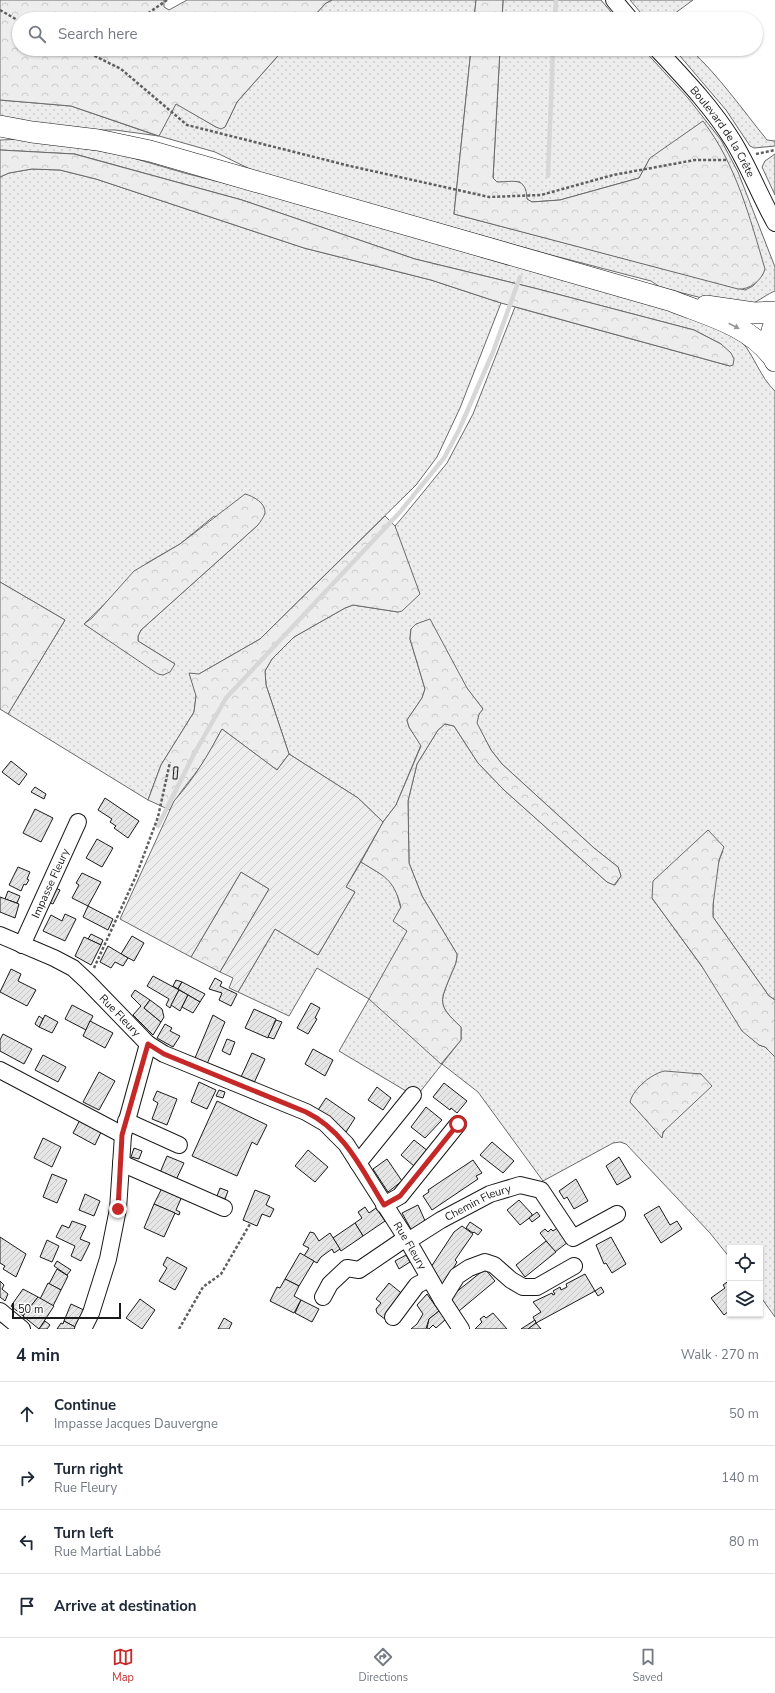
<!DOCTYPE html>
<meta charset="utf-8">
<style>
body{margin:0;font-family:"Nunito Sans",sans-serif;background:#f6f6f7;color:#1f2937}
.controls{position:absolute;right:12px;bottom:12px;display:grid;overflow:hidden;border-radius:0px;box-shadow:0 1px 3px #0004}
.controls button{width:36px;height:36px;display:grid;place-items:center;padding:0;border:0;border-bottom:1px solid #e0e1e3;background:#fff;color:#1f2937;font:20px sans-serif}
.scale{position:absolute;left:12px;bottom:10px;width:109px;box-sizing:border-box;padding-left:4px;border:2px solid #1a1a1a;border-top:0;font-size:11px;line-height:14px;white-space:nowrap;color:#1a1a1a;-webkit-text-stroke:3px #fff;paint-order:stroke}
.stop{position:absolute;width:12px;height:12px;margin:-9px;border:3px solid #c62828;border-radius:50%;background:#fff}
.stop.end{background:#c62828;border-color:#fff;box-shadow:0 1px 4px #0008}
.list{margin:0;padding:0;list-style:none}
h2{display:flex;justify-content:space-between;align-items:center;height:52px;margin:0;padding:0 16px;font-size:17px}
h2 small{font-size:13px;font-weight:400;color:#747a83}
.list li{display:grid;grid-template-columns:26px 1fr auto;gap:12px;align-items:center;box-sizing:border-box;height:64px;padding:0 16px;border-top:1px solid #e0e1e3}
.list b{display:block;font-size:15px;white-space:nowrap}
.list p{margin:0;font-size:13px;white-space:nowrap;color:#747a83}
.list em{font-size:13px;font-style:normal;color:#747a83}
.icon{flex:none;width:22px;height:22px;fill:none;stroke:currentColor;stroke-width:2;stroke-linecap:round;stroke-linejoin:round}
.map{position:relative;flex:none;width:775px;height:1329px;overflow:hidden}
.search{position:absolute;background:#fff;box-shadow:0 1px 3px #0004;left:12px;right:12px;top:12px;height:44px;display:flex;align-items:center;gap:10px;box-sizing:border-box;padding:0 14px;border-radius:22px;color:#747a83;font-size:15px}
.sheet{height:308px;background:#fff}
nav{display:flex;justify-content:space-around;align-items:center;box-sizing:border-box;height:56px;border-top:1px solid #e0e1e3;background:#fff;font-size:11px;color:#747a83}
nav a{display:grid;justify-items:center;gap:2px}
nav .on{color:#c62828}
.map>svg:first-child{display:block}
.grass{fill:url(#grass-dots);stroke:#6a6a6a;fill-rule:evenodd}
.forest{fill:url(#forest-crowns);stroke:#6a6a6a}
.garden{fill:url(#garden-furrows);stroke:#6a6a6a}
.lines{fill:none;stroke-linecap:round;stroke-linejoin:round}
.stream{stroke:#d7d7d7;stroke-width:4.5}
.building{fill:url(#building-hatch);stroke:#1a1a1a}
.minor-casing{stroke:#1a1a1a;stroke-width:18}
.major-casing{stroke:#1a1a1a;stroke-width:22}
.path{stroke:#5f5f5f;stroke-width:2.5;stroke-dasharray:3 2;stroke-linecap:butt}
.minor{stroke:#fff;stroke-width:16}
.major{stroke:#fff;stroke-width:21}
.oneway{fill:#989898}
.route{stroke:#c62828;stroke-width:5}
.labels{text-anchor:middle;stroke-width:3;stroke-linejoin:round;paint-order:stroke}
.street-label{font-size:11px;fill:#1a1a1a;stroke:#fff}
</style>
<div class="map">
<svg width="775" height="1329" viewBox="0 0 775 1329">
<defs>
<pattern id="grass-dots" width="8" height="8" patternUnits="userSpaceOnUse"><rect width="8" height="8" fill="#ededed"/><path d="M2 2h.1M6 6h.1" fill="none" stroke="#cbcbcb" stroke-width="1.8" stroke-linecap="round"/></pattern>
<pattern id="forest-crowns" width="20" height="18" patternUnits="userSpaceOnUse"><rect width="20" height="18" fill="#ededed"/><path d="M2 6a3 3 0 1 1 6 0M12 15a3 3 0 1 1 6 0" fill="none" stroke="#cbcbcb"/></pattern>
<pattern id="garden-furrows" width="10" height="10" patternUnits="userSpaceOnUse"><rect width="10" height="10" fill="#ededed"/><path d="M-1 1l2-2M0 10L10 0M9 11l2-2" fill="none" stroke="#cbcbcb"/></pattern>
<pattern id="building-hatch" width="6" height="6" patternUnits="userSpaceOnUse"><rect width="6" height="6" fill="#e6e6e6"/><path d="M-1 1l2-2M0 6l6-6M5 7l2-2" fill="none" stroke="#c5c5c5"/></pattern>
</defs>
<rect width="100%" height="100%" fill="#fff"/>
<!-- grass -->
<g class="grass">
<polygon points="332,0 476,0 474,19 311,19 326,3"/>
<polygon points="503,0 601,0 617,19 502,19"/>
<polygon points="630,0 693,0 667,19 646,19"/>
<path d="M284,49h187l-17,165 291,76 8,-4 10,-12 -113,-116 -11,20 -79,22 -28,2 -5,-3 -7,-17h-23l-4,-3 7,-130h143l45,49 33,42 17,32 37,95v24c-6,2 -18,11 -22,12 -22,5 -69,-10 -93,-16l-9,-6 -100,-26 -295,-83 -41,-20 -56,-16 -44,-6h-26l-89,-12v-18l71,6 87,30 18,-33 40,24h9l12,-25z"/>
<path d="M674,49h16c29,27 52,60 77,91l8,1v5l-21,2 -4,-2 -24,-36z"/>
<path d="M24,139l95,15 69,20 84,21 430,123c10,6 33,17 40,24 13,15 18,35 33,49v609l-6,-4 -56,-79c0,-19 1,-49 10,-66l-71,47 107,147 6,2 10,10v260l-15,-21v-48h-30v10l-20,-25 -84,-89 -6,-2 -7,1 -70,38 -65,-89 -36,-28 -26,33 -77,-46 30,-52 -52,-31 -28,48 -51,-24 37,-63 43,26 37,-63 -9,-5 15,-25 28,17 7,11 46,174 19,-24v-13c-25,-23 -21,-25 -9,-55 3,-6 5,-11 5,-18l-35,-58 -13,-33 -1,-62 9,-37 21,-34 7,-6 9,2 24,37 26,27 103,92 8,3 6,-9 -3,-9 -24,-19 -92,-84 -11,-14 -15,-27 3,-9 4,-5 -67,-85 -5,5 -1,10 15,50 -3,9 -15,22 2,7 12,18 -25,60 -13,17 -25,-24 -69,-44 -23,-69 -1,-14 7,-12 22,-22 51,-29 8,-3 45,7 -3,-86 12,-14 40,-49 26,-49 42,-107 215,59 -9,-22 -27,-14 -160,-42 -119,-29 -173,-59 -167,-46 -75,-4v-10zM694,1074h7l-38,59 -1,4 -32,-35z"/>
<polygon points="775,154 775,195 762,167 765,161"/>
<path d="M32,169l28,1 36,9 208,69 127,32 70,23 -41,105 -23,49 -21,28 -156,154 -61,35 -5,38 -33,53 -13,35 -140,-86 57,-94 -65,-38v-405l9,-4zM214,516l44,9 -117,105 -3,6v5l37,23 -12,11 -79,-51 63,-61 33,-19z"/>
</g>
<!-- forest -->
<g class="forest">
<polygon points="0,0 164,0 164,7 169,10 187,0 332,0 326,3 311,19 19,19 19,49 284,49 237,102 225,127 221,129 216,127 176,104 159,136 71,106 0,100"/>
<polygon points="476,0 503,0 502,19 474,19"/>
<path d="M471,49h29l-7,129 4,4c17,0 29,-6 30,17l5,3 28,-2 79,-22 11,-20 53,-37c33,43 47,97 62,148 -3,11 -15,21 -27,20l-284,-75z"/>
<polygon points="0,150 74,154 242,200 415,259 534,288 694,330 721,344 731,353 734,359 733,365 730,366 501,303 431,280 304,248 96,179 60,170 32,169 9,173 0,177"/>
<path d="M245,494c8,2 21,9 20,19 -1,4 -5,9 -7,12l-117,105 -3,6v5l37,23 -5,8 -7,3 -5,-1 -74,-50 8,-6 42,-47 46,-27z"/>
<path d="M385,516l10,10 25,68 -18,17 -4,1 -45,-7 -8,3 -51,29 -22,22 -7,12 1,14 23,69 -12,16 -55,-41c-7,12 -12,24 -20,35 -10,15 -25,30 -32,46l-22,-10 13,-35 33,-53 2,-16 -7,-23 10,1 61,-35z"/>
<polygon points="0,582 65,620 8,714 0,709"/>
<path d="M430,619l37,69 16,21 -4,5 -2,9 14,27 11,14 92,84 24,19 3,9 -7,9 -7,-3 -103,-92 -26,-27 -24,-37 -9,-2 -7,6 -21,34 -9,37 1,62 13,33 35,58c0,7 -2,12 -5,18 -12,30 -16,32 9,55v13l-20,24 -72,-65 38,-68 -14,-10 8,-14c-8,-29 -16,-30 -40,-45l22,-40 13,-17 25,-59 -12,-19 -2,-7 15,-22 3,-9 -15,-50 1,-10 5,-5z"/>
<polygon points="708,830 724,847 719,860 713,905 713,917 769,996 775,1000 775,1057 765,1047 759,1045 742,1031 701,965 652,898 653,881"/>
<polygon points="241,872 269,889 220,972 191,957"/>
<path d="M665,1071l36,3 11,12 -49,46 -1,6 -32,-36c3,-13 22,-29 35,-31z"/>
</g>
<!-- garden -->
<path class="garden" d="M222,729l55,41 12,-16 69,44 25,24 -37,65 9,5 -37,63 -43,-26 -37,63 -9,-4 4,-10 -13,-6 49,-83 -28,-17 -50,85 -71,-38 54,-118c20,-22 34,-46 48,-72z"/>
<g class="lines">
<!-- stream -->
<g class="stream">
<polyline points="555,19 556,0"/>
<polyline points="548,176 553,49"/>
<polyline points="158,826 194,754 226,698 400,512 444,458 459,430 493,352 520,277"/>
</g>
</g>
<!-- building -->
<g class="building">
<polygon points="11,761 27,774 19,785 2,772"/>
<polygon points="174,767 178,767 177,779 173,779"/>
<polygon points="35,787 46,794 44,799 31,792"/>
<polygon points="105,798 139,821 128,838 114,828 116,826 110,822 112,819 98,810"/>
<polygon points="35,809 53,818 41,842 23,833"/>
<polygon points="97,839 113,848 102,867 86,858"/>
<polygon points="18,867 30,872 27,879 29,880 26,885 24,884 21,891 9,885"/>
<polygon points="82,873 101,882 88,906 72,898 79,885 76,883"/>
<polygon points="53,887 60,890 53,904 46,901"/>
<polygon points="8,891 20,896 17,903 5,899"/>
<polygon points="0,897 19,904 15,918 0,912"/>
<polygon points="88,906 113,919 108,930 83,917"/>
<polygon points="65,914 76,919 65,941 43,931 51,915 62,921"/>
<polygon points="91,934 103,940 101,945 88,939"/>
<polygon points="132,936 144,943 134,961 121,954"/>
<polygon points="84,937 101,945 91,965 75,956"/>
<polygon points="108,946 128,958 123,966 115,962 111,968 100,962"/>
<polygon points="11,969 21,974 18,981 36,990 27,1006 0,992"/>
<polygon points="153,976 179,990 170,1008 166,1005 169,999 147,986"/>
<polygon points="215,978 222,982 220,986 237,994 231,1006 219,1000 222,993 209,989"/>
<polygon points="176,980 182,982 178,989 173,986"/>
<polygon points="182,982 205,994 200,1002 178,989"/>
<polygon points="135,990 150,1000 144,1008 161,1022 153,1035 133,1015 141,1006 131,996"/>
<polygon points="179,990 188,995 180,1011 171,1005"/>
<polygon points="188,995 200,1002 193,1013 182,1007"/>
<polygon points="150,1000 162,1009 164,1017 161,1022 144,1008"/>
<polygon points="311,1003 320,1008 315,1018 317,1019 308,1034 297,1028"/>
<polygon points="72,1005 93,1016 86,1030 65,1019"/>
<polygon points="254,1009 276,1019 268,1038 245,1028"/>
<polygon points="45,1015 58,1022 52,1033 39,1027"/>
<polygon points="213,1015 225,1022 207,1064 195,1058"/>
<polygon points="39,1016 43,1019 39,1027 35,1024"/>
<polygon points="276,1020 282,1022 274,1039 268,1037"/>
<polygon points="90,1021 113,1033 105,1048 83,1036"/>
<polygon points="165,1024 172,1028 170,1031 180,1036 173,1047 157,1038"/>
<polygon points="3,1034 32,1049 24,1064 0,1051 0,1040"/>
<polygon points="227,1039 235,1042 230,1055 222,1051"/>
<polygon points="313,1049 333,1060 325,1076 305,1064"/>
<polygon points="252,1053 265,1059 254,1083 241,1077"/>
<polygon points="43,1055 66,1067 58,1082 35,1070"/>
<polygon points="99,1072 115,1081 99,1110 83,1102"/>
<polygon points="199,1082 216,1090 207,1109 191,1102"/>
<polygon points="444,1083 467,1101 457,1113 451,1108 450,1110 433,1097"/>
<polygon points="377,1087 391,1098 383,1110 368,1100"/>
<polygon points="219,1090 225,1092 223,1098 216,1096"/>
<polygon points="157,1091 177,1099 167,1125 152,1119 158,1103 153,1100"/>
<polygon points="326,1098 355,1118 346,1132 336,1123 318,1110"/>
<polygon points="217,1101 267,1125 257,1145 252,1142 237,1176 192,1156"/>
<polygon points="426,1107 442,1120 425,1138 411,1127"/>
<polygon points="81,1118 102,1130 95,1145 73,1133"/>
<polygon points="43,1138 61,1147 52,1167 34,1158"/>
<polygon points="414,1140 428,1151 414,1166 401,1155"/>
<polygon points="492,1142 514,1161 503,1173 480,1155"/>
<polygon points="134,1148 142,1151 139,1159 131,1157"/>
<polygon points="308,1150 328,1167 315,1182 295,1166"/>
<polygon points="167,1156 184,1163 175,1182 159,1175"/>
<polygon points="619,1157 631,1177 617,1185 606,1166"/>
<polygon points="387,1159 402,1181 388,1192 373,1169"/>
<polygon points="473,1160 482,1173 476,1176 478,1179 432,1210 423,1196 429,1192 428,1190"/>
<polygon points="52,1174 67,1180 57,1203 43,1197"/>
<polygon points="576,1179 588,1201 574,1209 567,1197 564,1199 559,1191"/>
<polygon points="163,1186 183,1194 176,1210 180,1212 179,1215 154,1204"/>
<polygon points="220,1188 228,1191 225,1199 217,1196"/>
<polygon points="255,1190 270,1196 266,1205 274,1209 270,1217 262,1214 257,1226 243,1220"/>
<polygon points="85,1194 100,1201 94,1216 79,1210"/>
<polygon points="519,1200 532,1214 532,1216 520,1225 507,1210"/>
<polygon points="154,1204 175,1213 164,1237 144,1228"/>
<polygon points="418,1205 426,1223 412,1231 402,1213"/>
<polygon points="659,1206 670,1225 677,1221 682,1229 661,1243 644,1215"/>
<polygon points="365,1207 369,1213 376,1208 385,1221 363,1236 355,1223 362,1218 358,1212"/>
<polygon points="537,1212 540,1216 532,1222 529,1218"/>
<polygon points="72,1221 86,1226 80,1239 90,1243 81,1261 71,1256 75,1246 56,1237 62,1225 69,1228"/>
<polygon points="470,1222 482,1230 478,1235 474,1232 473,1233 466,1228"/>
<polygon points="355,1223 363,1236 341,1251 333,1238"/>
<polygon points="462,1226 473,1234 455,1260 457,1262 443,1285 431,1267 454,1232"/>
<polygon points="559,1227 568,1242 555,1252 540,1233 545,1229 548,1232 551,1229 553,1231"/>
<polygon points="310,1232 314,1233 319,1241 330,1233 340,1249 334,1253 332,1249 321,1257 317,1263 304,1256 309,1248 303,1245"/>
<polygon points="0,1237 26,1254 16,1277 3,1269 5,1266 0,1263"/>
<polygon points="611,1237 626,1264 612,1273 606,1263 604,1264 596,1245"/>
<polygon points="47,1240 59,1246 52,1262 40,1257"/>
<polygon points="546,1241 556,1252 525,1277 516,1265"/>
<polygon points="300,1253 314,1261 299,1286 285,1279"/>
<polygon points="406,1255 410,1262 399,1269 395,1261"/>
<polygon points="167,1257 187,1268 175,1290 159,1281 167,1268 163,1265"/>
<polygon points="57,1261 71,1270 67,1275 54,1266"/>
<polygon points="57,1269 68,1276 61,1290 49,1284"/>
<polygon points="485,1269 495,1281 459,1311 450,1297"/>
<polygon points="585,1274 595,1291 536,1323 533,1317 541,1312 533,1302 552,1293 553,1295 555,1294 553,1291 560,1287 561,1290 567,1287 566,1284 568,1283"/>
<polygon points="285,1279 299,1286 294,1296 301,1300 294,1313 270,1301 277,1287 280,1288"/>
<polygon points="730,1280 730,1310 724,1315 711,1298 725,1288 723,1285"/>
<polygon points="0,1281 4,1285 2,1289 8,1294 5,1301 0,1297"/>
<polygon points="48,1283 61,1290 53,1306 40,1299"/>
<polygon points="389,1283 405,1296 386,1320 377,1313 376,1309 381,1303 376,1299"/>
<polygon points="601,1287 604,1292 598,1296 595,1291"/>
<polygon points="23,1289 38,1297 23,1316 11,1306"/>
<polygon points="427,1294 439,1311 429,1319 426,1329 411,1329 417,1324 423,1314 417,1305"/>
<polygon points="38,1297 54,1306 39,1329 23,1316"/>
<polygon points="140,1299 155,1310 142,1329 126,1318"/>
<polygon points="301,1300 319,1309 312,1322 295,1313"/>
<polygon points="71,1304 86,1311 77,1328 64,1321"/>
<polygon points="439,1311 446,1319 436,1328 433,1325 429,1329 427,1328 429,1319"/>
<polygon points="493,1313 507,1329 475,1329 482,1322 480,1319 484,1316 486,1318"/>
<polygon points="224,1318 232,1323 229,1329 218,1329"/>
<polygon points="535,1320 536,1323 528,1329 521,1329"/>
<polygon points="45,1321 50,1325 47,1329 39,1329"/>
<polygon points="64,1321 77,1328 77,1329 57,1329 61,1323 63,1324"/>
<polygon points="536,1323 541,1329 528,1329"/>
</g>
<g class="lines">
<!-- minor casing -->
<g class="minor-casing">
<g id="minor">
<polyline points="614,0 630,19"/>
<path id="s1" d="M657,49c27,29 55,58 76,92 16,26 27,55 42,82"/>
<path id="s2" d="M0,935l54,23 19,10 14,13 61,63 16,10 142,58 19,11 21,21 62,97 34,59 19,29"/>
<path id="s3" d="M22,945l56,-123"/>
<polyline points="0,1070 123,1135"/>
<polyline points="126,1121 179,1145"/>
<polyline points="121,1163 224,1208"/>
<polyline points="358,1163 413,1095"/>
<polyline points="384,1205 400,1196 458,1124"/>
<path id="s4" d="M408,1241l33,-21 49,-26 30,-9 21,5 32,48 44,-24"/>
<polyline points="323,1297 330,1284 347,1268 359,1270 406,1238"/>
<polyline points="442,1300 457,1276 469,1268 485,1262 494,1265 511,1280 523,1287 537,1287 574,1266"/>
<polyline points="0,1311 22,1329"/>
<polyline points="393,1317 417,1285 429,1279"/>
<polyline points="83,1329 91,1313 108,1259 118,1209 123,1135 148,1044"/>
</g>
</g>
<!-- major casing -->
<g class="major-casing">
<g id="major">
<path d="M0,126l32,6 66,8 52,11 522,150c35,14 76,24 100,55"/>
<polyline points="706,306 754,313 775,312"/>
<path d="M775,361c-6,-12 -6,-26 0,-38"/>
</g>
</g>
<!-- path -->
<g class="path">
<polyline points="0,10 19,21"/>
<polyline points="140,19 167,0"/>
<polyline points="81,49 121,69 187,125 350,166 489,197 541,195 613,175 695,160 728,160"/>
<polyline points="94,55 102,49"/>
<polyline points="756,154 775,150"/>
<polyline points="94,968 136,876 158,817 170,762"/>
<polyline points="179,1329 203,1287 221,1274 250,1224"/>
</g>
<!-- minor -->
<use href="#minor" class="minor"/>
<!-- major -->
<use href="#major" class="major"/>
</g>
<!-- one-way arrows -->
<defs><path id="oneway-solid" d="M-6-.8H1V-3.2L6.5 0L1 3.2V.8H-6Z"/></defs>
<use class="oneway" href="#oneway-solid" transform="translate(734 326) rotate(27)"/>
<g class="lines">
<!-- route -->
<path class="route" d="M118,1209l4,-74 26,-91 16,10 142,58c39,19 56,58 78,93l16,-9 58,-72"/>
</g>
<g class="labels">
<!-- street labels -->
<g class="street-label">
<text dy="4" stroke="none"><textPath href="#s1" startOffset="106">Boulevard de la Crête</textPath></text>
<text dy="4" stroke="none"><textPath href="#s3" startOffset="68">Impasse Fleury</textPath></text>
<text dy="4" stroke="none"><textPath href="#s2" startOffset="147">Rue Fleury</textPath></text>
<text dy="4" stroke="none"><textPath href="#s4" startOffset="80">Chemin Fleury</textPath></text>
<text dy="4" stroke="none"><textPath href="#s2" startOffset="531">Rue Fleury</textPath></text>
</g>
</g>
</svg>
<div class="controls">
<button><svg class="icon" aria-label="locate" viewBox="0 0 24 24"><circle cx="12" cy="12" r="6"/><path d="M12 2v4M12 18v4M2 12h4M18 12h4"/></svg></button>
<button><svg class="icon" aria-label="layers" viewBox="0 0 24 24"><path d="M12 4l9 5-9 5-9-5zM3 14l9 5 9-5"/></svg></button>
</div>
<div class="scale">50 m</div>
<div class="stop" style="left:458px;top:1124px"></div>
<div class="stop end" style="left:118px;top:1209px"></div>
<div class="search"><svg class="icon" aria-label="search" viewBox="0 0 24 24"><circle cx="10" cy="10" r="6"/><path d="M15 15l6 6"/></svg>Search here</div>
</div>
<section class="sheet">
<h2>4 min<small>Walk · 270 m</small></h2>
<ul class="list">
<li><svg class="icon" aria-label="ahead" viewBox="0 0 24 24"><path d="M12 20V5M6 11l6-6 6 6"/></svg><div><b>Continue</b><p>Impasse Jacques Dauvergne</p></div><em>50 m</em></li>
<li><svg class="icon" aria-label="right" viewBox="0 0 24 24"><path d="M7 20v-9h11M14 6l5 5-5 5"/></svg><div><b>Turn right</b><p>Rue Fleury</p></div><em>140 m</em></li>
<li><svg class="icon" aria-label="left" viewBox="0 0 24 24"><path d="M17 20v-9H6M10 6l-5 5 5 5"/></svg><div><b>Turn left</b><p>Rue Martial Labbé</p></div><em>80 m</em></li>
<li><svg class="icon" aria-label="arrive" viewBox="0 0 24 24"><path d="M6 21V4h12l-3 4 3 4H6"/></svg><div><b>Arrive at destination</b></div></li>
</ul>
</section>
<nav>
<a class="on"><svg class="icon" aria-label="map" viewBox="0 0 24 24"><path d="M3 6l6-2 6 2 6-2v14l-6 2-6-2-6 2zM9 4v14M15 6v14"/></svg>Map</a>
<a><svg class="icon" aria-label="directions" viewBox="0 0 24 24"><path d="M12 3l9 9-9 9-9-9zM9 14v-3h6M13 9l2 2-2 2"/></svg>Directions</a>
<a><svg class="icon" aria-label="saved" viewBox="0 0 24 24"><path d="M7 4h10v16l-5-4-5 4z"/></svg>Saved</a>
</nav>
